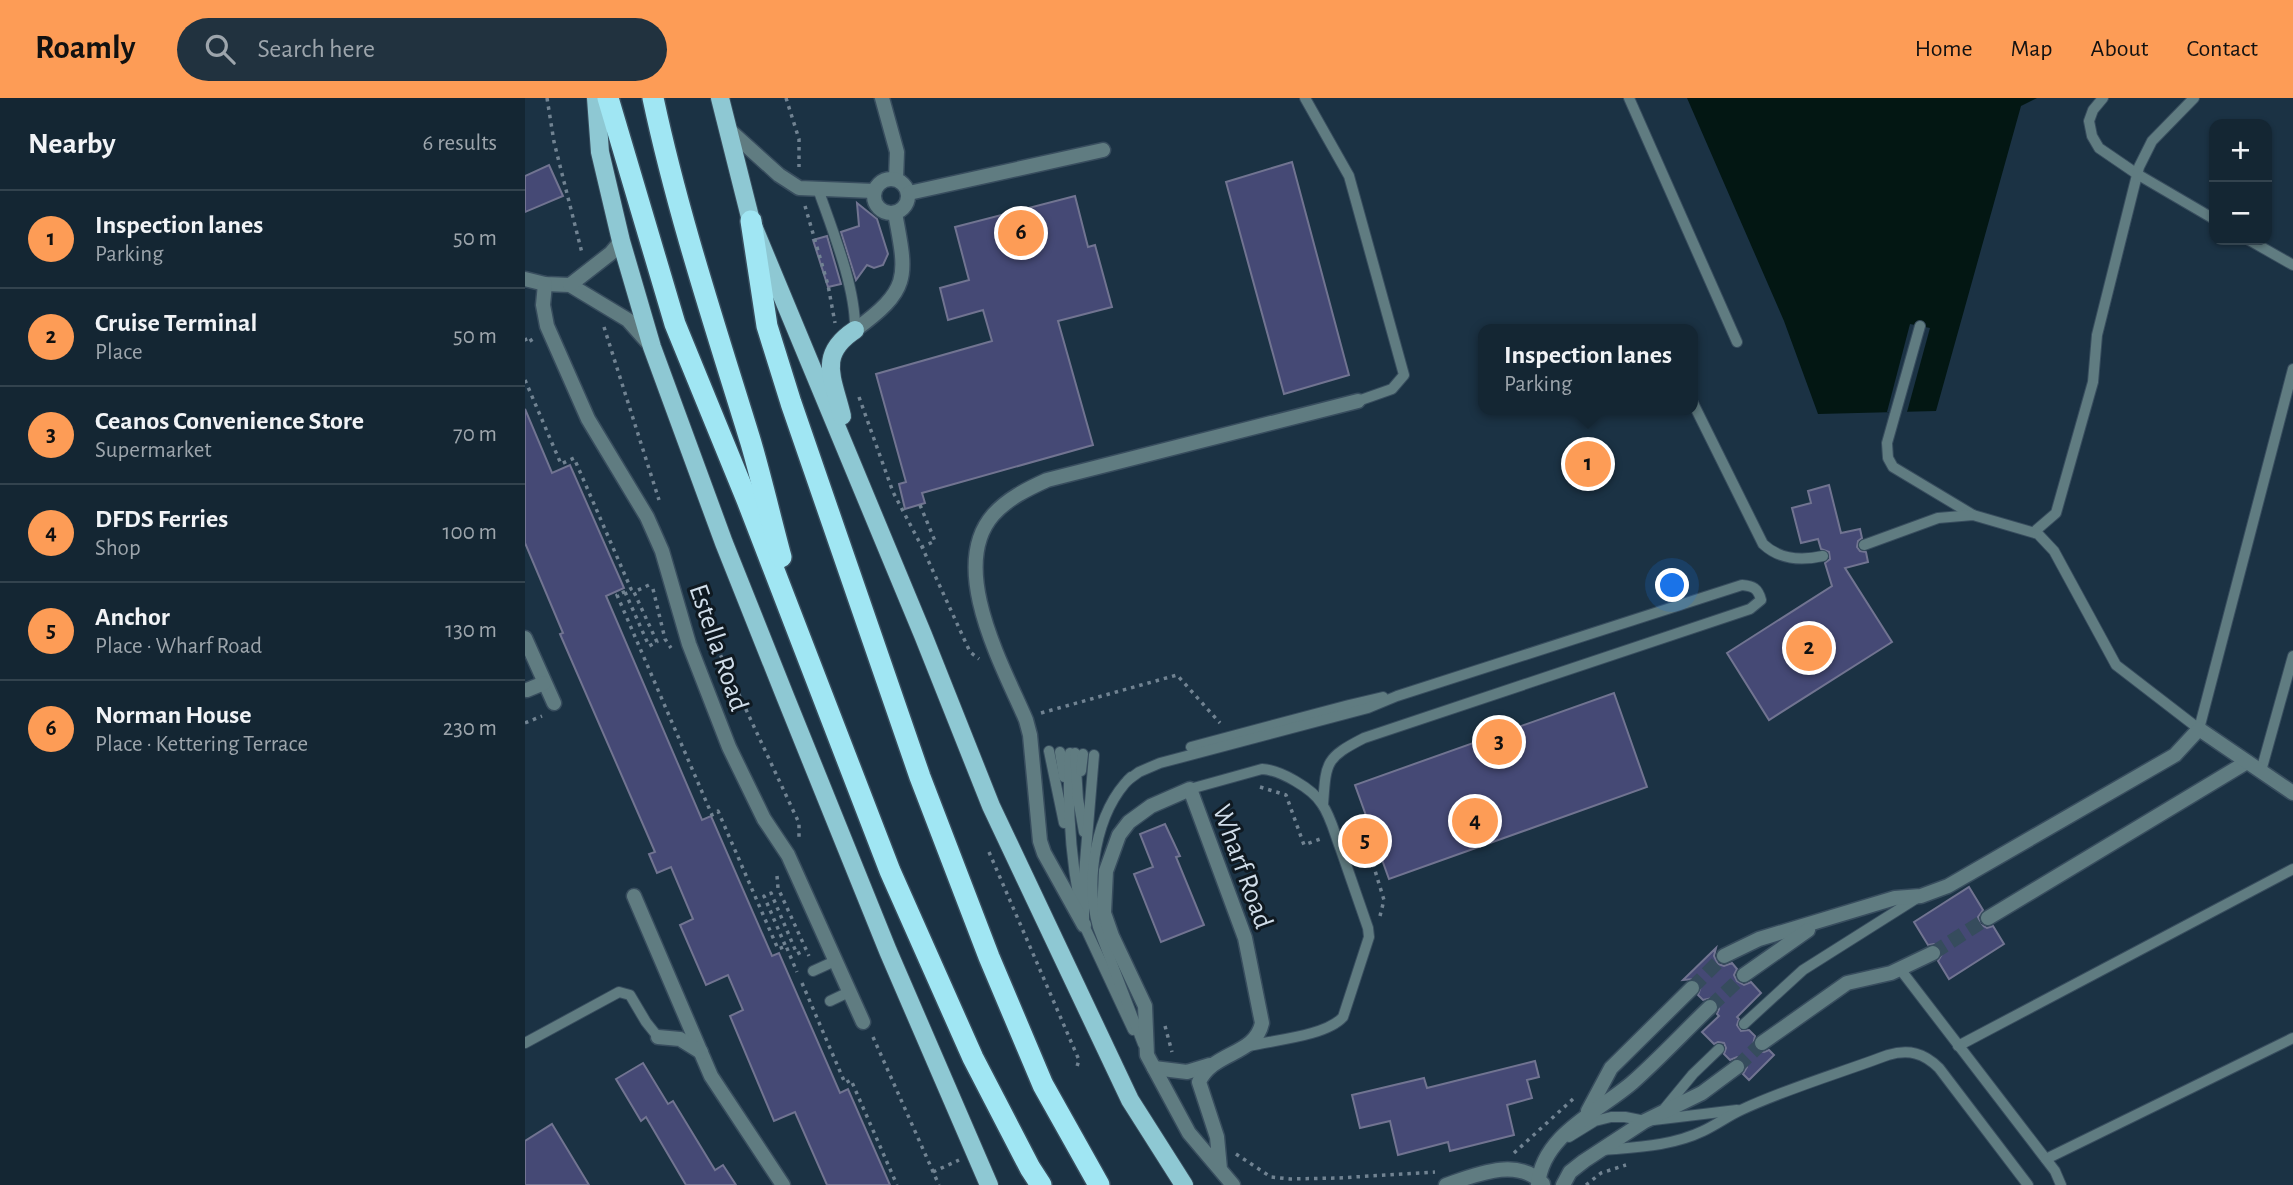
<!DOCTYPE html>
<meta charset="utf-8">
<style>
body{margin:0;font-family:"Alegreya Sans",sans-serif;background:#21323f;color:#f1f3f6}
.controls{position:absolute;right:21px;top:21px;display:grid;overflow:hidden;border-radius:14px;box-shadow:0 2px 5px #0004}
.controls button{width:63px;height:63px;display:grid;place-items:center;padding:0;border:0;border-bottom:2px solid #33434e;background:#142633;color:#f1f3f6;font:35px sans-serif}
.you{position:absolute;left:1148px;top:488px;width:24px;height:24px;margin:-18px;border:5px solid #fff;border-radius:50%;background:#1a73e8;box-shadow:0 0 0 10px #1a73e833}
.badge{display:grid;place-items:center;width:46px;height:46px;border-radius:50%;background:#fd9c56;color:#111;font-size:23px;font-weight:700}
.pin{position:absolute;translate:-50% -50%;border:4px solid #fff;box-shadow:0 2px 7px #0006}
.popup{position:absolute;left:953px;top:226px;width:220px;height:91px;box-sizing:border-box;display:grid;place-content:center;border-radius:14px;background:#142633;filter:drop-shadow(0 2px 5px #0005);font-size:23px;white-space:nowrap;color:#9da5ac}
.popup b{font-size:26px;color:#f1f3f6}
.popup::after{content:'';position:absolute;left:50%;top:100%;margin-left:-14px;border:14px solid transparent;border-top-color:#142633}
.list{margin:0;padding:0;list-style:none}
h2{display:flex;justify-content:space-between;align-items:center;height:91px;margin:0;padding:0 28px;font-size:30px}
h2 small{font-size:23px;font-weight:400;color:#9da5ac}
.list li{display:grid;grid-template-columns:46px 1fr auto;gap:21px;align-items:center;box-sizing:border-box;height:98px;padding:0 28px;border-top:2px solid #33434e}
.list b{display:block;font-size:26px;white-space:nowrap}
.list p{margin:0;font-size:23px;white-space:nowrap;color:#9da5ac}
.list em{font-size:23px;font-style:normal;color:#9da5ac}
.icon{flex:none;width:38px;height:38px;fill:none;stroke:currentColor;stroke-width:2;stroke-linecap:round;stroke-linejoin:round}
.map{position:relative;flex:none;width:1768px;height:1087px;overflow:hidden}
header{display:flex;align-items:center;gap:42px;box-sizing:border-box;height:98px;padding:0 35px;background:#fd9c56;color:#111}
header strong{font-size:33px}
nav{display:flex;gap:38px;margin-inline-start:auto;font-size:24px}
.search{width:490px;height:63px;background:#21323f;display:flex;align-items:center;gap:18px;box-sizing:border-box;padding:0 24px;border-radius:38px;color:#9da5ac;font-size:26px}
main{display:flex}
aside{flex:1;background:#142633}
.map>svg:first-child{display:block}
.water{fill:#031713}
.pier{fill:#1b3244}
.building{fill:#454975;stroke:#717491;stroke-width:2}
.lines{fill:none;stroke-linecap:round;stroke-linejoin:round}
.minor-tunnel{stroke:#364c5d;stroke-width:14;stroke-dasharray:14 7;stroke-linecap:butt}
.service-casing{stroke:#384d5e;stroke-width:12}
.minor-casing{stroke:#384d5e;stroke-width:17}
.primary-casing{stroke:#384d5e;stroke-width:20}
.motorway-casing{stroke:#384d5e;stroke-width:24}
.path{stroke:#718392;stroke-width:3.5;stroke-dasharray:3.5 5;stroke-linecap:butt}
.service{stroke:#607c81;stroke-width:10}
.minor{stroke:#607c81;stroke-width:14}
.primary{stroke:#8ec8d3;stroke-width:18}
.motorway{stroke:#a0e6f3;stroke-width:21}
.labels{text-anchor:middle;stroke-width:6;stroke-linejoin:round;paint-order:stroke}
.street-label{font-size:28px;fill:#d0dde9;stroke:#0f1921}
</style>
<header>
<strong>Roamly</strong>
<div class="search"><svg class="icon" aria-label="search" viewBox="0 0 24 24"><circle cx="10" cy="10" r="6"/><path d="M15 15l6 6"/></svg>Search here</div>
<nav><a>Home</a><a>Map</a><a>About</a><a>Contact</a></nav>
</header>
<main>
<aside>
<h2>Nearby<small>6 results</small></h2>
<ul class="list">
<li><span class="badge">1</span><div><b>Inspection lanes</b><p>Parking</p></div><em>50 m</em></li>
<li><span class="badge">2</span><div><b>Cruise Terminal</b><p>Place</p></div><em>50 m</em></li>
<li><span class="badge">3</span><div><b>Ceanos Convenience Store</b><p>Supermarket</p></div><em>70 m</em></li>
<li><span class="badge">4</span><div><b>DFDS Ferries</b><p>Shop</p></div><em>100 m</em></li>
<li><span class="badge">5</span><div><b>Anchor</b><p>Place · Wharf Road</p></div><em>130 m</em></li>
<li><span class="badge">6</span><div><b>Norman House</b><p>Place · Kettering Terrace</p></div><em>230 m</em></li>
</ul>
</aside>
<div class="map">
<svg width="1768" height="1087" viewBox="0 0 1768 1087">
<rect width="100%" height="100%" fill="#1b3244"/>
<!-- water -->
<polygon class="water" points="1162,0 1512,0 1496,8 1411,313 1293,316 1259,223"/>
<!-- pier -->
<polygon class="pier" points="1385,226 1405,230 1382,314 1362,314"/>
<!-- building -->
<g class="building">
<polygon points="767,64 824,277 759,296 701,84"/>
<polygon points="24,67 38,98 0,114 0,78"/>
<polygon points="550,98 563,149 570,147 587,209 533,223 568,347 397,395 400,405 380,411 374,386 381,384 351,276 467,243 458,212 423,222 415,190 444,182 430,129"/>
<polygon points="332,105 352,121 363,156 358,167 349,170 342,167 331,182 316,134 334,128"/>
<polygon points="302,138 316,186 303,189 288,142"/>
<polygon points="0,311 27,375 45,367 99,490 81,498 177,722 186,718 247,858 254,855 315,995 323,991 365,1087 302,1087 270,1014 249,1023 205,918 218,912 203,877 181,887 155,827 168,821 146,769 132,775 124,756 130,754 35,536 38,535 0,445"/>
<polygon points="1304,387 1316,435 1335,431 1337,440 1333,443 1332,449 1335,453 1341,454 1343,464 1320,470 1367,544 1244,622 1202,555 1307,488 1300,465 1305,461 1304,454 1296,451 1293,441 1276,445 1267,410 1286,405 1283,393"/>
<polygon points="1089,595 1122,689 864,781 830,687"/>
<polygon points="640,726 655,758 651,759 679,827 636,844 609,776 628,769 615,736"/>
<polygon points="1444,789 1458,812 1453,819 1455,826 1462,830 1468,828 1479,846 1424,881 1413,863 1417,856 1416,850 1409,846 1403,847 1389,824"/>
<polygon points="1191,850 1189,858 1193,866 1199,868 1207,865 1212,871 1209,877 1212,883 1219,887 1226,884 1236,895 1212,919 1214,921 1212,927 1216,933 1224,932 1230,938 1228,947 1232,953 1239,954 1244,952 1249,957 1224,982 1218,976 1222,969 1219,963 1212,959 1205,962 1199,956 1201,950 1199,945 1193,944 1189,946 1177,934 1194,918 1192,916 1194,911 1192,903 1187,900 1178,902 1173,897 1176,888 1173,883 1169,881 1158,882"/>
<polygon points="1010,963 1014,979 1002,982 1007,1000 982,1007 989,1037 925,1053 923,1044 873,1057 865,1023 835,1030 827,997 899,980 902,990"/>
<polygon points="118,965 143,1006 148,1003 190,1072 198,1067 211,1087 161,1087 121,1019 116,1023 91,981"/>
<polygon points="27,1026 64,1087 0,1087 0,1043"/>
</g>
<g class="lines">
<!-- minor-tunnel -->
<g class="minor-tunnel">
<polyline points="1408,855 1463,820"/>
<polyline points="1167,890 1199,858"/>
<polyline points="1185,909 1219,877"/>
<polyline points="1212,969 1237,945"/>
</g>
<!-- service casing -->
<g class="service-casing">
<g id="service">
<polyline points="780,0 824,78 879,277 867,291 833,303"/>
<polyline points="1104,0 1212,244"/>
<polyline points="1578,0 1568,12 1564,23 1567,38 1574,50 1612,76 1689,121"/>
<path d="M293,91c14,40 38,99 37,141"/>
<polyline points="1724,142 1768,167"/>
<polyline points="1395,228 1362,345 1363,360 1368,369 1448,417"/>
<path d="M1168,305l70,141c17,16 38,17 60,12"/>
<polyline points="1509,434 1531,415 1568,284 1572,237 1614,69 1627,43 1669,0"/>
<polyline points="1339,447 1413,420 1448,417 1513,436 1529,453 1591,567 1674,631 1768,271"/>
<polyline points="666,649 824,607 858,599"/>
<polyline points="524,653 539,725"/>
<polyline points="535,654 539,679"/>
<path d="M545,655c-3,50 0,98 9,147"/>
<polyline points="550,655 553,701 559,734"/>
<polyline points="569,657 559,776 559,827 608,932"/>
<polyline points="556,673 558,656"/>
<polyline points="1736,673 1768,558"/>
<path d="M606,679c-36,35 -46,104 -33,150l45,117"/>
<path d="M603,682l11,-8 21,-9 208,-55 29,-12 345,-111c11,1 16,3 19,15l-11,9 -386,129c-39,20 -38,24 -41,67"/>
<path d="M665,691l72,-20c18,1 50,19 60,35 9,13 13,31 19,46 9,26 18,52 27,78l1,9 -26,80c-17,19 -69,23 -94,29"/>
<polyline points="1375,871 1530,1073 1536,1087"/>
<polyline points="288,873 310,863"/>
<polyline points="305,903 324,894"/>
<polyline points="1219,926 1278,872 1392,800"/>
<polyline points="0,945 94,894 105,897 121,924 133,939"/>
<polyline points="1433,948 1768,771"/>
<polyline points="1140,1010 1168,976 1194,951"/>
<polyline points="1044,1039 1070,1023 1086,1019 1100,1019 1120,1023 1212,1012"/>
<path d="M1078,1052c34,-3 69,-4 100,-19 13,-6 25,-15 38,-21 47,-22 99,-37 147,-55 21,-6 36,-2 51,13l89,117"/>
<polyline points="1521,1061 1768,940"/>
</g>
</g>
<!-- minor casing -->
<g class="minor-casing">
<g id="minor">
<polyline points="357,0 372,54 371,81"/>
<polyline points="202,30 254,77 274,90 349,93"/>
<circle cx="366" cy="98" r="17"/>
<polyline points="384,95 578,52"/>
<polyline points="0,181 20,186 45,187 103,222 126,248"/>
<polyline points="20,186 18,207 22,228 63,321 122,419 137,453 164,546 204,649 239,721 263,757 338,924"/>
<polyline points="45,187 86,155 96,143"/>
<path d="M330,232c56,-41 52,-53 40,-117"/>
<polyline points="0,540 29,605"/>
<polyline points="2,592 19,585"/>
<polyline points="109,798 186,978 258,1087"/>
<polyline points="1463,820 1722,664"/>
<path d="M559,827l-40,-72 -4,-12 -10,-106 -4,-15c-22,-52 -79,-152 -33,-205 14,-16 34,-26 54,-35l311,-79"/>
<polyline points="1199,858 1234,841 1370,800 1396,798 1423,788 1650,657 1674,631 1768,695"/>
<polyline points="1219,877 1283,832"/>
<polyline points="133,939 155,941 176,954"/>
<polyline points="1237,945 1322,885 1366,875 1408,855"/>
<polyline points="629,970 662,974 685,967"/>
<polyline points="1063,1013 1086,970 1167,890"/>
<path d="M695,1071l-3,-32 -18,-55c14,-31 56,-26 63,-59l-17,-85 -55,-149 -39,17 -22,16 -10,13 -13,36 -2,42 8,23 33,70 2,49 42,78 44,52"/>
<path d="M921,1087c29,-10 72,-29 97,-1"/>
<path d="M1013,1087c4,-51 62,-74 95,-103 27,-24 51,-50 77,-75"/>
<polyline points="1038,1087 1045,1074 1059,1063 1120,1023 1177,995 1212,969"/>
</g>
</g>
<!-- primary casing -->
<g class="primary-casing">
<g id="primary">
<polyline points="71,0 75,54 96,143 127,249 199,445 260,598 363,853 464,1087"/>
<polyline points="195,0 226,123 398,537 466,708 605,1002 659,1087"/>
<path d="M317,318c-9,-38 -25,-61 13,-86"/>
</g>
</g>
<!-- motorway casing -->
<g class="motorway-casing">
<g id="motorway">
<polyline points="83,0 150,226 222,402 365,773 448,960 505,1070 516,1087"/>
<path d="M128,0c25,117 63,231 98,345 11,38 20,77 30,114"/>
<polyline points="226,123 242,228 266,305 395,679 464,859 518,987 574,1087"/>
</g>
</g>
<!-- path -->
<g class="path">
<polyline points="22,0 29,44 57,155"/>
<polyline points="261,0 274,41 274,69"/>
<polyline points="280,108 303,187 310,225"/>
<polyline points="79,229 134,402"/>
<polyline points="0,240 2,245 8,241"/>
<polyline points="0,282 36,366 49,360 106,491 92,497 187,717 193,713 253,851 261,848 272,874"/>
<polyline points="334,299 368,394 397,449 445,554 454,561"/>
<polyline points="395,407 410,443 397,449"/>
<polyline points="128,491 140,541 146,550"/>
<polyline points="100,494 124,548 132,544 109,494 126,486"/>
<polyline points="174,511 274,725 274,740"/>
<polyline points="516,615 652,577 695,625"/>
<polyline points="0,625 17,618"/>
<polyline points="735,689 761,697 779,747 798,740"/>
<polyline points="825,730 843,723"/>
<polyline points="464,754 554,962 551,972"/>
<polyline points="252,778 253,790 284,858"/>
<polyline points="855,818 859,802 848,766 858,762"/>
<polyline points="260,847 239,798 246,795 272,856 280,852"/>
<polyline points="277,885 320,985 326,982 372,1087"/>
<polyline points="640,928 647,954"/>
<polyline points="348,939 414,1087"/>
<polyline points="989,1055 1048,1001"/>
<polyline points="711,1056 746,1079 765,1081 813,1080 910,1074"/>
<polyline points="408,1074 434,1062"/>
<polyline points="1061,1087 1076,1075 1101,1067"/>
</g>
<!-- service -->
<use href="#service" class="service"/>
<!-- minor -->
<use href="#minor" class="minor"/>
<!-- primary -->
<use href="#primary" class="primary"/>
<!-- motorway -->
<use href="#motorway" class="motorway"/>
</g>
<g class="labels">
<!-- street labels -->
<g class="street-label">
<text transform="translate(195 549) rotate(71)" y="10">Estella Road</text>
<text transform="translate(719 768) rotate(70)" y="10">Wharf Road</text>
</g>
</g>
</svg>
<div class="controls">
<button>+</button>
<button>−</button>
</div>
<div class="you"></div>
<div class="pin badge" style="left:1063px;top:366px">1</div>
<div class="popup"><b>Inspection lanes</b>Parking</div>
<div class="pin badge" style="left:1284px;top:550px">2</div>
<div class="pin badge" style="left:974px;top:644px">3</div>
<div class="pin badge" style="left:950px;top:723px">4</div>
<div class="pin badge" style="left:840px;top:743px">5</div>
<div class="pin badge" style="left:496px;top:135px">6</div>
</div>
</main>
